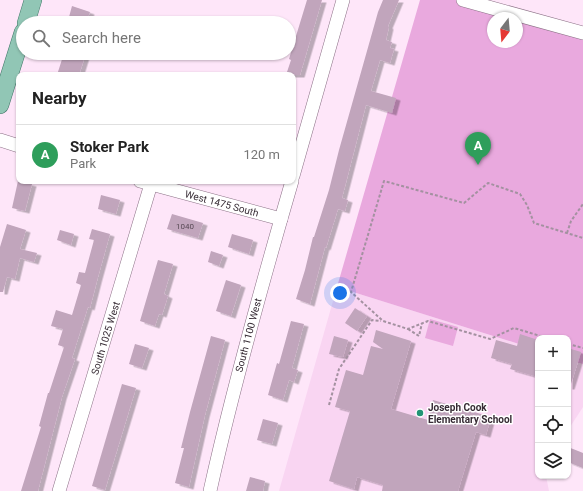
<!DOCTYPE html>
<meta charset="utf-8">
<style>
body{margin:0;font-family:Roboto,sans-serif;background:#f6f6f6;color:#222}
.controls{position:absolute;right:12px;bottom:12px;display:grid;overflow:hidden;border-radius:8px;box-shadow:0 1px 3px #0004}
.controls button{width:36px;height:36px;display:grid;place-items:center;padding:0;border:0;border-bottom:1px solid #e0e0e0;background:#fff;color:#222;font:20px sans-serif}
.compass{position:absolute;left:487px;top:12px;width:36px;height:36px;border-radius:50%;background:#fff;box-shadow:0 1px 3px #0004;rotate:196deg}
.you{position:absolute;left:340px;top:293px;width:14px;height:14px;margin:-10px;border:3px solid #fff;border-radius:50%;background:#1a73e8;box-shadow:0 0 0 6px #1a73e833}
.badge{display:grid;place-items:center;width:26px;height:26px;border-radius:50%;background:#229476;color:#fff;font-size:13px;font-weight:700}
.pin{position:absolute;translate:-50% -33px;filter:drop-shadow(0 1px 2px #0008)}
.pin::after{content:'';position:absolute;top:21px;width:14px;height:12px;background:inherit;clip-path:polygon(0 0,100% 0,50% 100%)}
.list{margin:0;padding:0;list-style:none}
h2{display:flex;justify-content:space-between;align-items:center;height:52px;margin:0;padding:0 16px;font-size:17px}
h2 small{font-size:13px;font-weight:400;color:#767676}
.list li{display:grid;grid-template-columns:26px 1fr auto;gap:12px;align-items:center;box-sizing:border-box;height:60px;padding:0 16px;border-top:1px solid #e0e0e0}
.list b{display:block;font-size:15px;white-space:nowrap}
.list p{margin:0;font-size:13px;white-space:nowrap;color:#767676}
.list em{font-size:13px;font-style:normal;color:#767676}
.icon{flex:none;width:22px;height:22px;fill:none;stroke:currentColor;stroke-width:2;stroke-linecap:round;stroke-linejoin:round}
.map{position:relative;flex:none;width:583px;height:491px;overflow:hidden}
.search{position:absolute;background:#fff;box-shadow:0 1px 3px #0004;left:16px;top:16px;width:280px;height:44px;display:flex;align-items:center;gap:10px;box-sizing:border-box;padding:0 14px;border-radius:22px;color:#767676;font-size:15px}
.panel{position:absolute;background:#fff;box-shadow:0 1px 3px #0004;left:16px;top:72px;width:280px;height:112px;border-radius:8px}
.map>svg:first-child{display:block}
.built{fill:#f9d5f2}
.green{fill:#e9a9de;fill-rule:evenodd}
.building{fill:#c1a5bc;filter:url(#shadow)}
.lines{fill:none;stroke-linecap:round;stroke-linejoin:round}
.minor-casing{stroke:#8c7287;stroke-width:14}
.major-casing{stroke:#417768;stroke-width:18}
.path{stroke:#a391a0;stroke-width:2;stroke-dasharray:3 2;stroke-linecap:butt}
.minor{stroke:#fff;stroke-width:13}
.major{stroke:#91c6b5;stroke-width:17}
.poi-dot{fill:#229476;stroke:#fff;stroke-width:1.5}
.labels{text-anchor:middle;stroke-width:3;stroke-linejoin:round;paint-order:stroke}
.number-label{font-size:8px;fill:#594a56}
.street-label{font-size:10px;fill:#362b34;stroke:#fff}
.poi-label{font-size:10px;font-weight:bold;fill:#362b34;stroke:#fff;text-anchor:start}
</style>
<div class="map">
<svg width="583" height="491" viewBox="0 0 583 491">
<defs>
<filter id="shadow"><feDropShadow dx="4.5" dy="2.5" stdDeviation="0" flood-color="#0004"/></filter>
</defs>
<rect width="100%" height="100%" fill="#fee6f9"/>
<!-- built -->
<g class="built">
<polygon points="337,287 538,350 538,476 546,476 549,491 279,491"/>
<polygon points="568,360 583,364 583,407 568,430"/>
</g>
<!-- green -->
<g class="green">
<path d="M420,0h53l110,31v333l-15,-4v-22h-30v12l-201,-63zM493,18h24v24h-24z"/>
<polygon points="430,319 458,327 453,346 425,338"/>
</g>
<!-- building -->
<g class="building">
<polygon points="307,0 322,0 300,75 286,75 291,60 289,59"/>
<polygon points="383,0 399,0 388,26 389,27 386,40 392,42 390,48 394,49 390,63 380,60 371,91 396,98 392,113 366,105 342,198 348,200 345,211 338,209 326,248 325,247 310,304 296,299 305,270 313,237 314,237 329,190 339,150 378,12"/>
<polygon points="72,6 90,12 86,23 70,23 72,18 69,17"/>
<polygon points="64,53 86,53 79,75 57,75"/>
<polygon points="18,181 32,184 25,211 12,208"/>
<polygon points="101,195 120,200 116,214 98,209"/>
<polygon points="172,214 203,223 198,238 167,229"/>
<polygon points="7,224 26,230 20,249 37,253 34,262 20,258 15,279 7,277 3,292 0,292 0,247"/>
<polygon points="92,229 110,234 98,277 90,308 88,307 72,358 75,359 62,397 38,491 21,491 41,427 39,426 48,393 49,393 64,347 58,345 63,329 51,326 56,310 72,315 81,285 76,283 79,272 85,273 94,240 89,239"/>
<polygon points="60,230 74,234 71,245 57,240"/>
<polygon points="232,234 253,240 249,254 228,247"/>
<polygon points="211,251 223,255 219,266 208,262"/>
<polygon points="158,260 173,264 164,294 168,296 162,315 159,314 155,326 140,321"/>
<polygon points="226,280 241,285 231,316 216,311"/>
<polygon points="355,308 367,316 357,331 345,323"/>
<polygon points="291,321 304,324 292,368 298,370 294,382 289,380 283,400 268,395 277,363 279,364"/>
<polygon points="376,330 411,341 391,409 428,420 433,400 491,417 486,435 476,432 458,491 382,491 383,485 357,477 354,489 329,481 350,411 335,407 346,370 363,375 371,346 383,349 373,342"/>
<polygon points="520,334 538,340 538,377 510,369 512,364 491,358 496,340 517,346"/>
<polygon points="211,336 225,340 205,415 189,487 175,483 184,448 181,448 190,412"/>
<polygon points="334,336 348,340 343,357 329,354"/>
<polygon points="135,344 149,348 142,368 129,364"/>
<polygon points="568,348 581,352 570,387 568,387"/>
<polygon points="122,384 136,388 105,490 92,486"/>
<polygon points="263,419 278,423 272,444 257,440"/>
<polygon points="568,447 583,453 583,468 568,462"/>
<polygon points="250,477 265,481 263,491 246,491"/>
</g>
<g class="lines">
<!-- minor casing -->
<g class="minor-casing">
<g id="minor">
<polyline points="463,0 583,33"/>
<polyline points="0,140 19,146"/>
<polyline points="293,176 343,0"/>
<polyline points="140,181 281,219"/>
<polyline points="59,491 151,184"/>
<path d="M210,491c23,-104 52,-207 82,-310"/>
</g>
</g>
<!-- major casing -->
<g class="major-casing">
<g id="major">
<polyline points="26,23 33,0"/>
<polyline points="0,105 23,32"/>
</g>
</g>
<!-- path -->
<g class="path">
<polyline points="567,233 571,221 583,204"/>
<polyline points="408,329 419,336 422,323"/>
<polyline points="547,338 514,328 490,339 428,321 408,329 383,321 351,292 384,181 464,203 488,183 520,194 527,205 534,223 583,238"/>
<polyline points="568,344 583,348"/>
<polyline points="329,405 339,369 372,320 381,321"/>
</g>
<!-- minor -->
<use href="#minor" class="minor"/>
<!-- major -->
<use href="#major" class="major"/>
</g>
<!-- markers -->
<circle class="poi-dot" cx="420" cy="413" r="4"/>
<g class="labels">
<!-- number labels -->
<g class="number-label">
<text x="185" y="229">1040</text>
</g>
<!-- street labels -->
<g class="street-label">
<text transform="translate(222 203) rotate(15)" y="4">West 1475 South</text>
<text transform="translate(248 335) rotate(-75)" y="4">South 1100 West</text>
<text transform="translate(105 338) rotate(-73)" y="4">South 1025 West</text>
</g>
<!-- poi labels -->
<g class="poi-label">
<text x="428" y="411">Joseph Cook<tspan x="428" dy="12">Elementary School</tspan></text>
</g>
</g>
</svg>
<div class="controls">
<button>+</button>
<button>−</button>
<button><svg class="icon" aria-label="locate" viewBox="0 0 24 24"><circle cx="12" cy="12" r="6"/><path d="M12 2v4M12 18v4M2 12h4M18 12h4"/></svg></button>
<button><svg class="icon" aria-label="layers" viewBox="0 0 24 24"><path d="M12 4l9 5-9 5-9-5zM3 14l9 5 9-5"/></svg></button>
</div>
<svg class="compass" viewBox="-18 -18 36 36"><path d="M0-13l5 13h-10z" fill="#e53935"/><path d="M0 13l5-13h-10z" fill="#767676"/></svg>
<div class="you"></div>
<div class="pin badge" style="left:478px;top:165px;background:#2e9e5b">A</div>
<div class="search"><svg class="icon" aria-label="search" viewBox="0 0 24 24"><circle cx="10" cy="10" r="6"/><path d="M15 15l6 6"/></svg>Search here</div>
<section class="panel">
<h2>Nearby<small></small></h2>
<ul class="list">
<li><span class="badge" style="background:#2e9e5b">A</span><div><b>Stoker Park</b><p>Park</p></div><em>120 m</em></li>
</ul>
</section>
</div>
